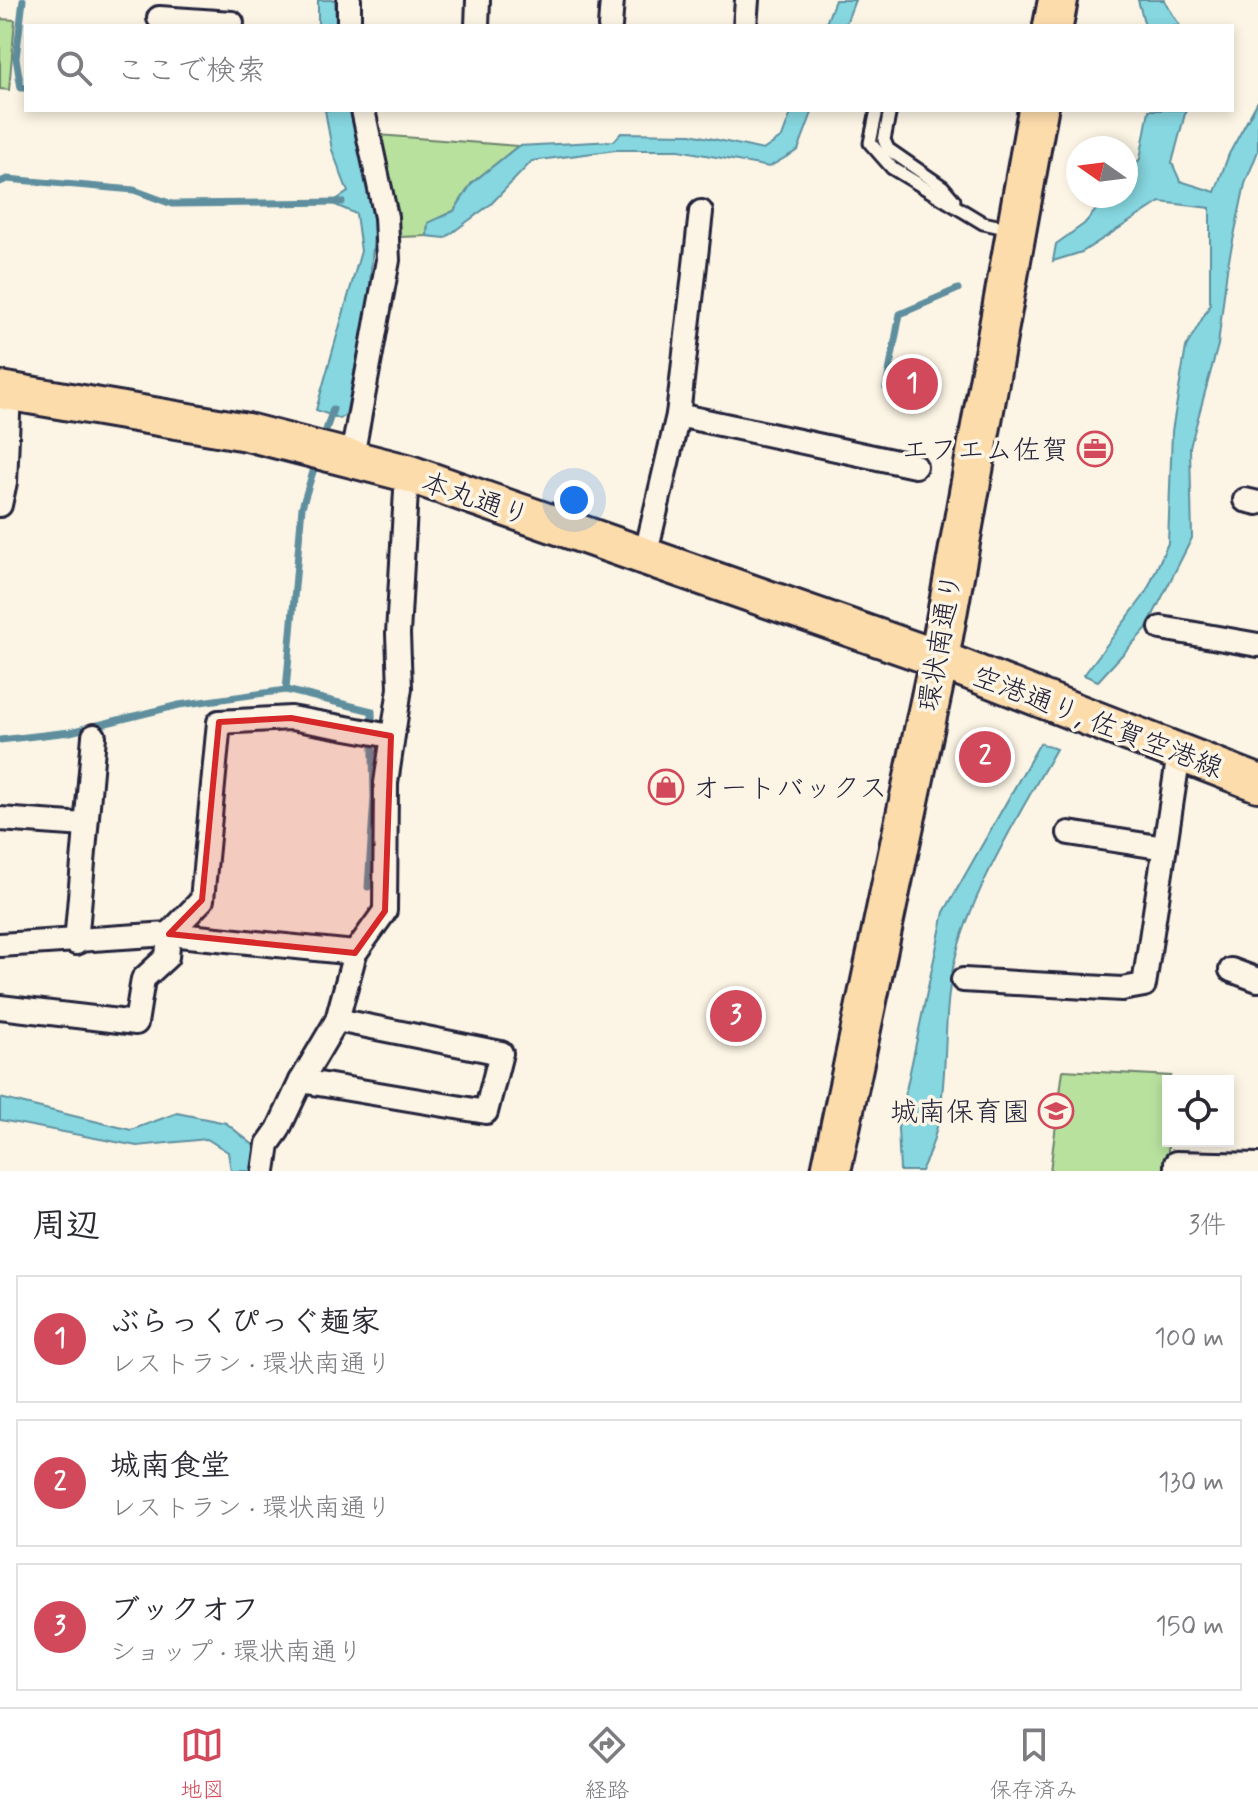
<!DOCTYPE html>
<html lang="ja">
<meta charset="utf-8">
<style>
body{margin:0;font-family:Mynerve,"Klee One",sans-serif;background:#f2f2f3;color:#2b2b33}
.controls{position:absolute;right:24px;bottom:24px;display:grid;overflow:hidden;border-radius:0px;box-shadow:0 4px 12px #0003}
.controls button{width:72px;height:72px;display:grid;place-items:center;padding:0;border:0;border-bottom:2px solid #e1e1e2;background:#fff;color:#2b2b33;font:40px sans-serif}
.compass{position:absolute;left:1066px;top:136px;width:72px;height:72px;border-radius:50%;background:#fff;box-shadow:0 4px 12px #0003;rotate:284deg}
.you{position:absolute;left:574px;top:500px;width:28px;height:28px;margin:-20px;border:6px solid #fff;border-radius:50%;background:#1a73e8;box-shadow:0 0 0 12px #1a73e833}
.badge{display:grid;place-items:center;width:52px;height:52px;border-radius:50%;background:#d1495b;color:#fff;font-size:26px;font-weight:700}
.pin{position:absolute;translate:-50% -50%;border:4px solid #fff;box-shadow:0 2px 8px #0006}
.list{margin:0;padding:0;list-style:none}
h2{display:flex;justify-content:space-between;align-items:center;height:104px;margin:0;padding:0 32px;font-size:34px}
h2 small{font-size:26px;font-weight:400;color:#7c7c81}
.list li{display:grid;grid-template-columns:52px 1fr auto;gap:24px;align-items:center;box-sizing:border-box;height:128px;margin:0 16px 16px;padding:0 16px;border:2px solid #e1e1e2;border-radius:0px}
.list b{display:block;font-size:30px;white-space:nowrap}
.list p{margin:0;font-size:26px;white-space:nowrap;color:#7c7c81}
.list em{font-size:26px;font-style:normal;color:#7c7c81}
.icon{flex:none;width:44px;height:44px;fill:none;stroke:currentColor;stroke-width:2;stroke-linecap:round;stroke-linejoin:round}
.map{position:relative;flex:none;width:1258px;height:1171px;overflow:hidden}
.search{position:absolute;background:#fff;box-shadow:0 4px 12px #0003;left:24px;right:24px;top:24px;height:88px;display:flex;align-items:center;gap:20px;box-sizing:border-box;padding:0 28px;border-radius:0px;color:#7c7c81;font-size:30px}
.sheet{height:536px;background:#fff}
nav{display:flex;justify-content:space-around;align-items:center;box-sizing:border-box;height:112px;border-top:2px solid #e1e1e2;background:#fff;font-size:22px;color:#7c7c81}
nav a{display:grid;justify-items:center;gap:4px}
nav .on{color:#d1495b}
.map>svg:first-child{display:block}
.green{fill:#b8e19e;stroke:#6d826c;stroke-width:2}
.water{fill:#86d7e0;stroke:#5e8f9e;stroke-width:2}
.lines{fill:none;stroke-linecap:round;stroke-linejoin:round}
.stream{stroke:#5e8f9e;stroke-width:7}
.service-casing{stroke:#22223b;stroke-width:17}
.minor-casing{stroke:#22223b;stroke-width:28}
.primary-casing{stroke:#22223b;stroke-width:42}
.trunk-casing{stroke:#22223b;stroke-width:44}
.service{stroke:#fcf5e5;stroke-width:11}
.minor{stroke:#fcf5e5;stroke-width:22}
.primary{stroke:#fddcac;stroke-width:36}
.trunk{stroke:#fddcac;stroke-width:38}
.marked{fill:#d62828;fill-opacity:0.2;stroke:#d62828;stroke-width:6;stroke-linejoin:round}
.labels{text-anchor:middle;stroke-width:7;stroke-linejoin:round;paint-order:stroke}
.poi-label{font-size:28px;fill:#22223b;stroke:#fcf5e5;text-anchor:end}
.street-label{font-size:28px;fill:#22223b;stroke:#fcf5e5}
</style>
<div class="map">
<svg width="1258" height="1171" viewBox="0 0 1258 1171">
<rect width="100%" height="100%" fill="#fcf5e5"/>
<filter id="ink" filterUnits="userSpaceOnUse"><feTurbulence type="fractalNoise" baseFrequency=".0125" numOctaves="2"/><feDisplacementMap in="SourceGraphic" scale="16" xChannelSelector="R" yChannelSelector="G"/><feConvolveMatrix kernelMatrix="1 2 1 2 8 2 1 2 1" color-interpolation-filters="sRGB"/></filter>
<g filter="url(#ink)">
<!-- green -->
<g class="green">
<polygon points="0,19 15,20 9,90 0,89"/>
<polygon points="378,135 518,146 472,183 454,211 428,223 427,236 399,237"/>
<polygon points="1063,1070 1171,1076 1168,1081 1168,1171 1050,1171"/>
</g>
<!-- water -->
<g class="water">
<polygon points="318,0 335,0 336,26 318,26"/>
<polygon points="835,0 855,0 845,26 825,26"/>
<polygon points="1138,0 1164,0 1180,26 1145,26"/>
<polygon points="1258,101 1258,151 1245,184 1227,269 1218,345 1190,447 1192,538 1146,629 1098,681 1084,675 1146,593 1168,543 1172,431 1186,347 1210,305 1210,208 1160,202 1082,252 1053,261 1056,244 1084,224 1108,196 1126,196 1126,175 1140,159 1149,110 1186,110 1172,163 1180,181 1215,192 1229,154"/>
<polygon points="325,110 350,110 375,221 369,296 346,415 340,419 316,410 361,251 356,214 331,203 348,192 332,150"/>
<polygon points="792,110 813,110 798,150 769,167 679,150 616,150 532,161 491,204 445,238 427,236 428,223 454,211 472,183 518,146 614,141 621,133 691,134 763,150 782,137"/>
<path d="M1040,743l16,6c-35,62 -89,150 -103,219 -14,67 1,141 -32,203h-21l-2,-43 46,-216z"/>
<polygon points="0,1098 131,1130 177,1113 226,1123 257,1148 255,1171 231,1171 228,1152 207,1139 137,1146 0,1120"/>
</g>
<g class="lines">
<!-- stream -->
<g class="stream">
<polyline points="23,0 16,58 21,88 26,88"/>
<polyline points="0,182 7,179 134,190 172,204 342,202"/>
<polyline points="886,388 900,314 958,289"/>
<polyline points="323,439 333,409"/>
<polyline points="286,690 302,507 317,459"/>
<polyline points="0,740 70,732 179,705 286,690 372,711 374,798 368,887"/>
</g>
<!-- service casing -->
<g class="service-casing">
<g id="service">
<polyline points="877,110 870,143 892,168 983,223 1011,229"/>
<polyline points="890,110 884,140 888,149 943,187 954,200"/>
</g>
</g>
<!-- minor casing -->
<g class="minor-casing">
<g id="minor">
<polyline points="349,0 349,26"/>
<polyline points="159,18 232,23"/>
<polyline points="477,26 478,0"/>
<polyline points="610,26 612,0"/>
<polyline points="745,26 747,0"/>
<polyline points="678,415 915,466"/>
<polyline points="352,457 388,260 386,217 363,110"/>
<polyline points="1245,500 1258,503"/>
<polyline points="0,505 5,482 9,392"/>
<polyline points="645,557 678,415 701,212"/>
<polyline points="1161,628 1258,645"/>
<polyline points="0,819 85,825"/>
<polyline points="1069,833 1165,848"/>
<polyline points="76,943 94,736"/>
<polyline points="0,945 169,934 355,953"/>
<polyline points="1231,970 1258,980"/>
<polyline points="963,980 1122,989 1144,985 1179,753"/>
<polyline points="0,1007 136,1023 143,979 167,957 169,934 202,900 219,722 291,718 391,736"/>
<polyline points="301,1081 486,1112 501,1053 337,1020"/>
<polyline points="264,1171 268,1144 278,1130 301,1081 337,1020 355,953 385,911 386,783 400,688 398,634 407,473"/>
<polyline points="1176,1171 1176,1163 1258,1165"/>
</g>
</g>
<!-- primary casing -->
<g class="primary-casing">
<polyline id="primary" points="0,390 247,432 407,473 939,659 1258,783"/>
</g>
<!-- trunk casing -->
<g class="trunk-casing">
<g id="trunk">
<polyline points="1053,26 1058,0"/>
<polyline points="831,1171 939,659 1038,110"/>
</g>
</g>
<!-- service -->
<use href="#service" class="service"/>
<!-- minor -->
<use href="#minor" class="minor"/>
<!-- primary -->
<use href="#primary" class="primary"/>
<!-- trunk -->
<use href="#trunk" class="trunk"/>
</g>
</g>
<!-- marked area -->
<path class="marked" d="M291,718l100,18 -6,175 -30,42 -186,-19 33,-34 17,-178z"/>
<!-- icons -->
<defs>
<g id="office-ring" transform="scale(1.8)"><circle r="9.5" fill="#fcf5e5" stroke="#d1495b" stroke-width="1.5"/><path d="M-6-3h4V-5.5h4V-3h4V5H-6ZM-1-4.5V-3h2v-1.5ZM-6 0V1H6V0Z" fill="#d1495b"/></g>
<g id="shop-ring" transform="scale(1.8)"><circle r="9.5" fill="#fcf5e5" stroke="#d1495b" stroke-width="1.5"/><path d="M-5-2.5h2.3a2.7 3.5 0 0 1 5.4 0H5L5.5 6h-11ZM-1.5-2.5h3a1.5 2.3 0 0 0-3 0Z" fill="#d1495b"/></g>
<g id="school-ring" transform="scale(1.8)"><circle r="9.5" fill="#fcf5e5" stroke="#d1495b" stroke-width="1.5"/><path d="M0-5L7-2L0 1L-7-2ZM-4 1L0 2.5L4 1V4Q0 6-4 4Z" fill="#d1495b"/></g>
</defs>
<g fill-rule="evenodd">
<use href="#office-ring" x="1095" y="449"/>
<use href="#shop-ring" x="666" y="787"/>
<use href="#school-ring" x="1056" y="1111"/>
</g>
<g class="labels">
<!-- poi labels -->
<g class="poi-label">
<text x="1069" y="459">エフエム佐賀</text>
<text x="692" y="797" text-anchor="start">オートバックス</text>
<text x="1030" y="1121">城南保育園</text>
</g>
<!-- street labels -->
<g class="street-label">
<text transform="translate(476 498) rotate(19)" y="10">本丸通り</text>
<text transform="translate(939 642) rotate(-80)" y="10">環状南通り</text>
<text transform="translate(1098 721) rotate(21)" y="10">空港通り, 佐賀空港線</text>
</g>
</g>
</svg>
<div class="controls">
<button><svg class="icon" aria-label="locate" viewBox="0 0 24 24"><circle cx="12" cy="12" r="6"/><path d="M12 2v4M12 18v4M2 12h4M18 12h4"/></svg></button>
</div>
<svg class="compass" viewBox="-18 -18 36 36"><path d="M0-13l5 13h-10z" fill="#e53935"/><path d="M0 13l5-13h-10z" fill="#7c7c81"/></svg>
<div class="you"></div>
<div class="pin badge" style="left:912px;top:384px">1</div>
<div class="pin badge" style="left:985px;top:757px">2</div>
<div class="pin badge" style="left:736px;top:1016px">3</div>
<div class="search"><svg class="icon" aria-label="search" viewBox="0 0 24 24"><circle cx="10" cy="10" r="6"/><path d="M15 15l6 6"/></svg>ここで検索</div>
</div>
<section class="sheet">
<h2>周辺<small>3件</small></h2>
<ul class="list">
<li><span class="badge">1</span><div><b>ぶらっくぴっぐ麺家</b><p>レストラン · 環状南通り</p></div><em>100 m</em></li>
<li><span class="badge">2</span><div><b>城南食堂</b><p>レストラン · 環状南通り</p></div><em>130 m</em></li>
<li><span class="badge">3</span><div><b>ブックオフ</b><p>ショップ · 環状南通り</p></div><em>150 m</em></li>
</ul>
</section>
<nav>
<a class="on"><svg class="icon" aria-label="map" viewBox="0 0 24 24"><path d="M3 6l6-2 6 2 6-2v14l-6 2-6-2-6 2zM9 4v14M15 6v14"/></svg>地図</a>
<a><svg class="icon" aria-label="directions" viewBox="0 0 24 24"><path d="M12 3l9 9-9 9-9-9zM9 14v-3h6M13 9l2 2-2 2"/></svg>経路</a>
<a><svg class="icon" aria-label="saved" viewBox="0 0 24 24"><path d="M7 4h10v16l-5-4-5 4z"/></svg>保存済み</a>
</nav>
